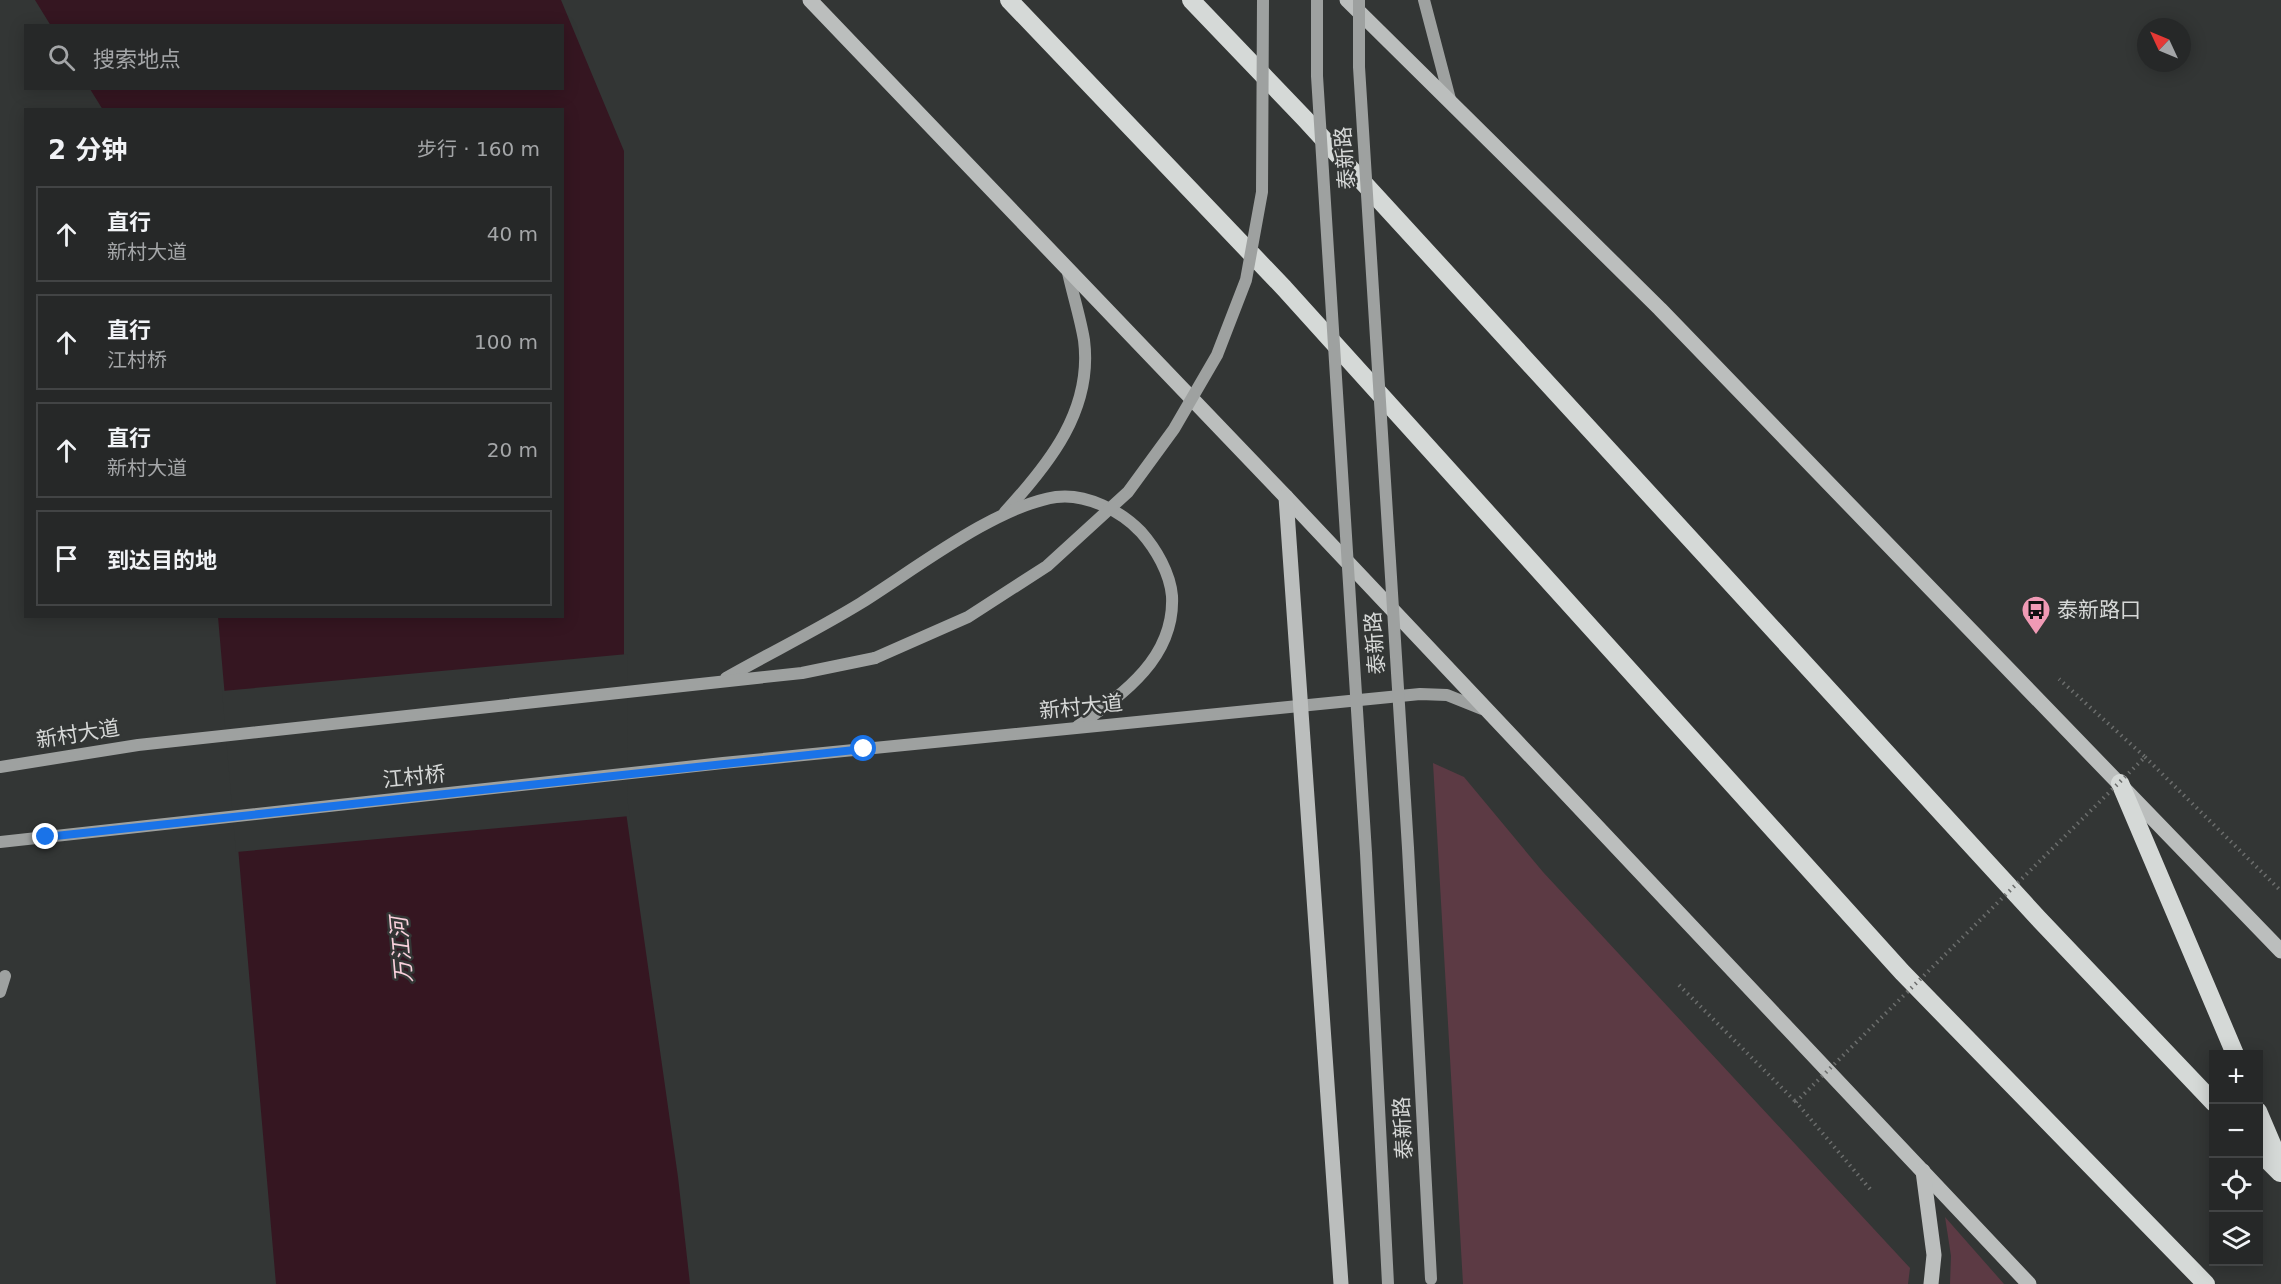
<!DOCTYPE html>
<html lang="zh">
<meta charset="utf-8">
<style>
body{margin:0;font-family:"DejaVu Sans","Noto Sans SC",sans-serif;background:#323434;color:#f1f3f6}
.controls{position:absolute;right:18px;bottom:18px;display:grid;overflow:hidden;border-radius:0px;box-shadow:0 3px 15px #0003}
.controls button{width:54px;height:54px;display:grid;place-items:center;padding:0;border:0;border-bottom:2px solid #424445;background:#262828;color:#f1f3f6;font:30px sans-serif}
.compass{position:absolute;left:2137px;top:18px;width:54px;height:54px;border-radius:50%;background:#262828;box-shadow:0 3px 15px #0003;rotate:314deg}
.stop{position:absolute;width:18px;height:18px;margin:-14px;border:4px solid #1a73e8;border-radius:50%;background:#fff}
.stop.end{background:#1a73e8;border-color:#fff;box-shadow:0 2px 6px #0008}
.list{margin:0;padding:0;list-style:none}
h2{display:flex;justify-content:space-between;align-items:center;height:78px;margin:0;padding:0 24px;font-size:26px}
h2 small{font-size:20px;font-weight:400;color:#a4a6a8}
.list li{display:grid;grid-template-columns:39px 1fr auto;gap:18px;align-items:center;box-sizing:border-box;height:96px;margin:0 12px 12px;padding:0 12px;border:2px solid #424445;border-radius:0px}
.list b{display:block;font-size:22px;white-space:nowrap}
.list p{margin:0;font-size:20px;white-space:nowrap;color:#a4a6a8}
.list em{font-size:20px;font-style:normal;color:#a4a6a8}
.icon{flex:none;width:33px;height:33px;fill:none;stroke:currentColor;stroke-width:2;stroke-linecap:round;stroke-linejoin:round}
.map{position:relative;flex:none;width:2281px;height:1284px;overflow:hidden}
.search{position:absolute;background:#262828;box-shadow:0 3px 15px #0003;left:24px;top:24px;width:540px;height:66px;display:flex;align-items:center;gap:15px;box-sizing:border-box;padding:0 21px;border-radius:0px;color:#a4a6a8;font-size:22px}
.panel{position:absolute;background:#262828;box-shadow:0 3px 15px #0003;left:24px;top:108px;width:540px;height:510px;border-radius:0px}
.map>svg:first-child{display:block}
.green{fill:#5c3a44}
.water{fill:#351621}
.pier{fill:#333635}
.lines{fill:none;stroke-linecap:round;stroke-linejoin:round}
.path{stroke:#6c6e6d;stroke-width:4;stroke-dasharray:1.5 4.5;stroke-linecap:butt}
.secondary{stroke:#9ea1a0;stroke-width:12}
.primary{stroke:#bbbebd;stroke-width:15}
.highway{stroke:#d5d9d7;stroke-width:18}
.path-bridge{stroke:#6c6e6d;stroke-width:4;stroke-dasharray:1.5 4.5;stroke-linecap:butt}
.secondary-bridge{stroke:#9ea1a0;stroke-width:12}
.route{stroke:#1a73e8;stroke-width:8}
.labels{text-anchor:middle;stroke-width:5;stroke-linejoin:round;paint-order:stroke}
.street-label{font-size:21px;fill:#d6d8d7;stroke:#333635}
.poi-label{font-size:21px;fill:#d6d8d7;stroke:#333635;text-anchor:start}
.water-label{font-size:22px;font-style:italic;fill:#fad0dc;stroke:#333635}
</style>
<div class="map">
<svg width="2281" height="1284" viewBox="0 0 2281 1284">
<rect width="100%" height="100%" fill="#333635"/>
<!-- green -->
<g class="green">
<polygon points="1433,763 1464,777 1543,872 1910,1268 1908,1284 1463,1284"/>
<polygon points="1945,1217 2004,1284 1950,1284 1951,1256"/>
</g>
<!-- water -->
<polygon class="water" points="35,0 561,0 624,151 624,798 678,1177 690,1284 276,1284 218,617 562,616 562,110 103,110 90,89 562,88 562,26 51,26"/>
<!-- pier -->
<polygon class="pier" points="628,654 627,798 630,816 236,852 222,691"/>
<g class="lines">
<!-- path -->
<g class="path">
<polyline points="2145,757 2281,891"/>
<polyline points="1679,985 1796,1102"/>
</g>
<!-- secondary -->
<g class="secondary">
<polyline points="1424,0 1451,103"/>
<path d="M1005,512c44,-48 88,-102 79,-172 -4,-24 -12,-48 -17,-72"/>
<path d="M726,678c44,-25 91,-48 135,-75 53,-33 135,-97 195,-106 30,-4 65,14 85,35 15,17 29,41 31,64 3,62 -49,98 -94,130"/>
<polyline points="0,767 138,745 802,673 875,658"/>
<polyline points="0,842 723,763 1420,694 1447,695 1482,709"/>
<polyline points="0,992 5,976"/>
</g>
<!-- primary -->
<g class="primary">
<polyline points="810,0 1286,497 2029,1284"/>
<polyline points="1347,0 1660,309 2281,951"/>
<polyline points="1286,497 1341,1284"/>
<polyline points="1923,1171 1934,1255 1931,1284"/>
</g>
<!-- highway -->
<g class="highway">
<polyline points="1009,0 1284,288 1902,972 2206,1284"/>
<polyline points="1191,0 1305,119 2038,918 2214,1103"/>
<polyline points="2120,783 2235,1054"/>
<polyline points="2258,1111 2281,1165"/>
<polyline points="2258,1151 2280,1173"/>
</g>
<!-- path-bridge -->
<polyline class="path-bridge" points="1870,1189 1796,1102 2145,757 2059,679"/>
<!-- secondary-bridge -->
<g class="secondary-bridge">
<polyline points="1317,0 1317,76 1366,853 1388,1284"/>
<polyline points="1359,0 1359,67 1408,848 1431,1279"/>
<polyline points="875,658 968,617 1047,566 1128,492 1174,429 1217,355 1246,280 1262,192 1263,0"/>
</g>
</g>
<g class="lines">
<!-- route -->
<polyline class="route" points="46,837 864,749"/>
</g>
<!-- icons -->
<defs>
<g id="bus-pin" transform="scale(1.5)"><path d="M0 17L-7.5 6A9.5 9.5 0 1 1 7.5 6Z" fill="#f09ab5" stroke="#333635"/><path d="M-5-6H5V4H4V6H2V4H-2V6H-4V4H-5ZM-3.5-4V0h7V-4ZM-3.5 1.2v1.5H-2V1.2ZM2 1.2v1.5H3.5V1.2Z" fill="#111"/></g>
</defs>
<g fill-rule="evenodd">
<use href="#bus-pin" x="2036" y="610"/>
</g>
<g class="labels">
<!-- street labels -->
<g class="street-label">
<text transform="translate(1345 158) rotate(-94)" y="7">泰新路</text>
<text transform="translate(1375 643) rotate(-94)" y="7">泰新路</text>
<text transform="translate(1081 707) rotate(-6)" y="7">新村大道</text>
<text transform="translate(78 734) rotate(-9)" y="7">新村大道</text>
<text transform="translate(414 777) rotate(-6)" y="7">江村桥</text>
<text transform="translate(1403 1128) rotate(-93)" y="7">泰新路</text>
</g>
<!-- poi labels -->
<g class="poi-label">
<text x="2057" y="617">泰新路口</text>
</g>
<!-- water labels -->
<g class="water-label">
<text transform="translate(401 950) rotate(-95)" y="8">万江河</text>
</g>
</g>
</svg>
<div class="controls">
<button>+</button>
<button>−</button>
<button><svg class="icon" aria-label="locate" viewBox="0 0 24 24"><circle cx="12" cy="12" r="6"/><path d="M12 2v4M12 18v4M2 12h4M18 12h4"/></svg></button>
<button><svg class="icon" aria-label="layers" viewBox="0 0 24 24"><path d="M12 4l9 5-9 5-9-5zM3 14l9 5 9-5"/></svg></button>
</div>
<svg class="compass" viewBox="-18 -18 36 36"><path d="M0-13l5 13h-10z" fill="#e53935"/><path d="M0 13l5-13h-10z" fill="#a4a6a8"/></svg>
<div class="stop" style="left:864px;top:749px"></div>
<div class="stop end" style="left:46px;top:837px"></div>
<div class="search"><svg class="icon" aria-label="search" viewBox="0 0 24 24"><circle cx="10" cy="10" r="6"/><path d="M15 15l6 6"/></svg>搜索地点</div>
<section class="panel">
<h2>2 分钟<small>步行 · 160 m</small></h2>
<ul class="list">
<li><svg class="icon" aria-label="ahead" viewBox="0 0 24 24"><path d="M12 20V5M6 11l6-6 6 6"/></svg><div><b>直行</b><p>新村大道</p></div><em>40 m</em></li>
<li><svg class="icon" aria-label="ahead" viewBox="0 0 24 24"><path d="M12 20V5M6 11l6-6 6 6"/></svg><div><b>直行</b><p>江村桥</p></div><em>100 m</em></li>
<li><svg class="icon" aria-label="ahead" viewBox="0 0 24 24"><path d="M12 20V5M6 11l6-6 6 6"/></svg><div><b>直行</b><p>新村大道</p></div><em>20 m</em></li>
<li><svg class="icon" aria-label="arrive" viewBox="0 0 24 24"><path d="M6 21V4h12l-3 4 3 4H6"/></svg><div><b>到达目的地</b></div></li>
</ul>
</section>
</div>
